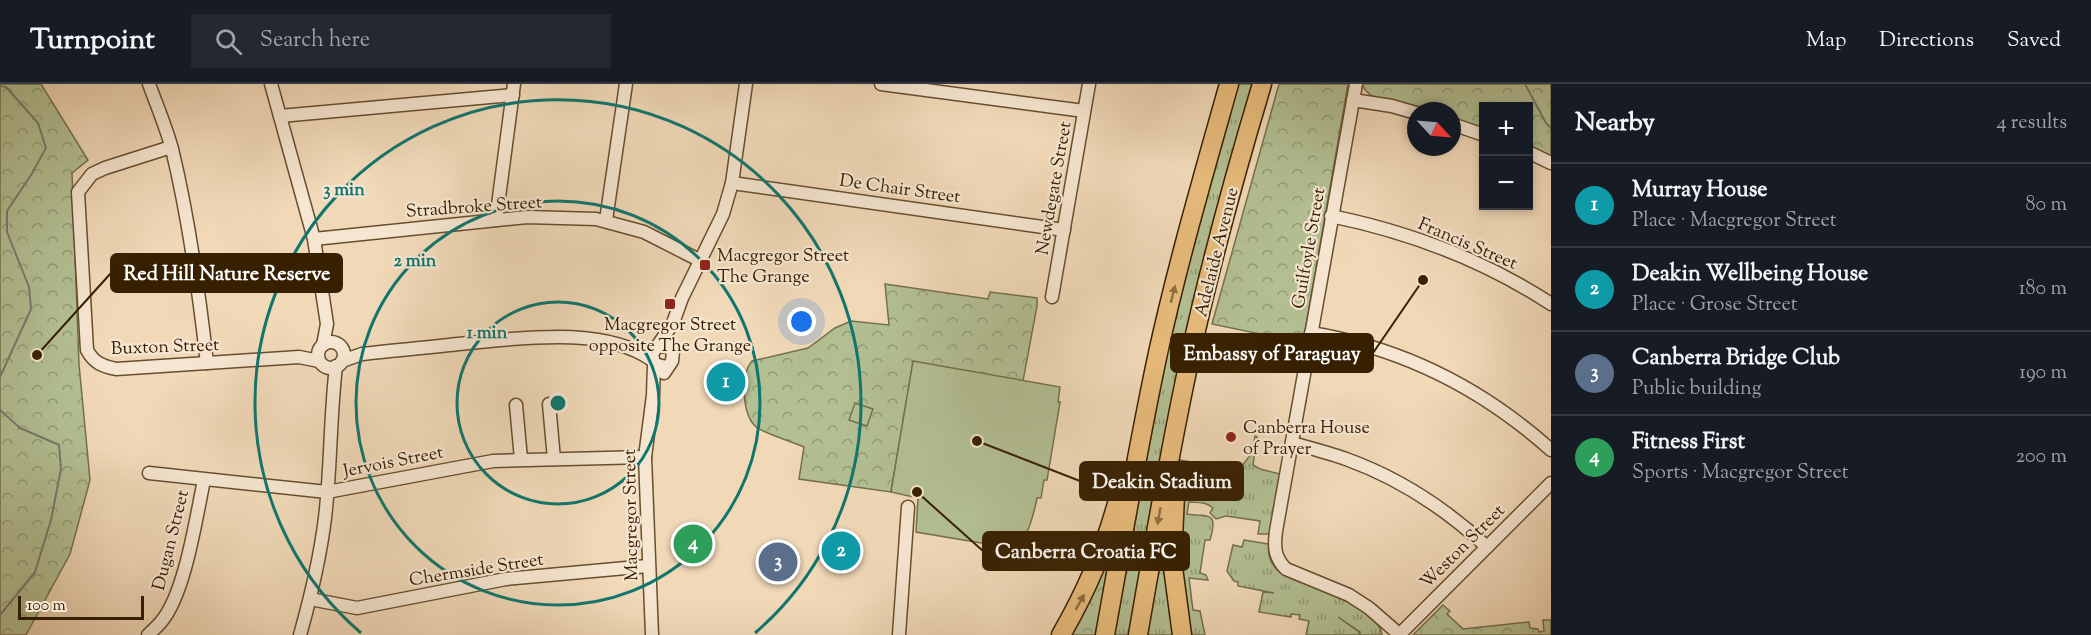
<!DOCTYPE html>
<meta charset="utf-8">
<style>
body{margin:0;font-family:"Sorts Mill Goudy",serif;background:#242831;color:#f1f3f6}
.controls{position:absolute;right:18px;top:18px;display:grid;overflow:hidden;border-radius:0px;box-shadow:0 3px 9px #0003}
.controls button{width:54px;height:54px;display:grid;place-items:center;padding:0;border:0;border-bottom:2px solid #363941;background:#171b24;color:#f1f3f6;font:30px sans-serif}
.compass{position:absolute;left:1407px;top:18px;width:54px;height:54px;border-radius:50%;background:#171b24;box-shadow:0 3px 9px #0003;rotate:116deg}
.scale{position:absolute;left:18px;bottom:15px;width:126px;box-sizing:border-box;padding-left:6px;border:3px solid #372000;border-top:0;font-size:16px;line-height:21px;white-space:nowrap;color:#372000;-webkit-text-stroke:4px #f6e6d1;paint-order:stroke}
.you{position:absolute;left:802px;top:238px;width:21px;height:21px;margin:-15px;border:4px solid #fff;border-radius:50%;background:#1a73e8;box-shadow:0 0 0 9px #1a73e833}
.badge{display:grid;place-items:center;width:39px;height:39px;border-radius:50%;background:#ea580c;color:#fff;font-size:20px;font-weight:700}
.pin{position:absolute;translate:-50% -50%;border:3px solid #fff;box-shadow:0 2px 6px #0006}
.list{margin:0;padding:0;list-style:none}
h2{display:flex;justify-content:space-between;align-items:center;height:78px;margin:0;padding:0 24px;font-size:26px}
h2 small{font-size:20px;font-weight:400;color:#9ea1a6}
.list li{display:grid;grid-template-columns:39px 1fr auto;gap:18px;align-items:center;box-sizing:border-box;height:84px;padding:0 24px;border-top:2px solid #363941}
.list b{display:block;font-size:22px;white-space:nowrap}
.list p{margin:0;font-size:20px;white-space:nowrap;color:#9ea1a6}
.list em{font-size:20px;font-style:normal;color:#9ea1a6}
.icon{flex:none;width:33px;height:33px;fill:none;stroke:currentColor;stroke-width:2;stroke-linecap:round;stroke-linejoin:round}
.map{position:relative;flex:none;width:1551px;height:551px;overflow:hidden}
header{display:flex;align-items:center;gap:36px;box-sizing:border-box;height:84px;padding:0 30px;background:#171b24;border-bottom:2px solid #363941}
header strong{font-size:28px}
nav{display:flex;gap:33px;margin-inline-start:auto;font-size:21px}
.search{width:420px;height:54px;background:#242831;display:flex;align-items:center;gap:15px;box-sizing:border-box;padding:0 21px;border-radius:0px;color:#9ea1a6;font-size:22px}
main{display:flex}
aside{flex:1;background:#171b24}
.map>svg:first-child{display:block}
.grass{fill:url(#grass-tufts);stroke:#75704a;stroke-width:1.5}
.forest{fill:url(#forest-crowns);stroke:#75704a;stroke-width:1.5}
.garden{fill:#b3c094;stroke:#75704a;stroke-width:1.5}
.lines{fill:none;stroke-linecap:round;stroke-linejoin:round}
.stream{stroke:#757b6f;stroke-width:2}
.minor-casing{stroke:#664e2e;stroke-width:15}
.highway-casing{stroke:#372000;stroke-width:21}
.minor{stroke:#f6e6d1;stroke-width:12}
.highway{stroke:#e8bc7c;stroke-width:18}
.oneway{fill:#906e3e}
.ring{fill:none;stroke:#0f766e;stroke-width:3}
.poi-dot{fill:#8f2418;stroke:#f6e6d1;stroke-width:2}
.labels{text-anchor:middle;stroke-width:4.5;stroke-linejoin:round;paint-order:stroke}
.street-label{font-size:18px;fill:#372000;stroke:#f6e6d1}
.poi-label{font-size:18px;fill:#372000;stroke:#f6e6d1;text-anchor:start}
.centre{fill:#0f766e;stroke:#f6e6d1;stroke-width:3}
.ring-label{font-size:18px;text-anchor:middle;font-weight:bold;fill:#0f766e;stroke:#f6e6d1;stroke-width:4.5;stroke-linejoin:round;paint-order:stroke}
.leader{fill:none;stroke:#372000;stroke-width:2}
.callout-dot{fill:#372000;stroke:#f6e6d1;stroke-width:2}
.callout{fill:#372000;stroke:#372000;stroke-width:2}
.callout-label{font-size:20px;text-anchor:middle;font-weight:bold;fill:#fff}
</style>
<header>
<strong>Turnpoint</strong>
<div class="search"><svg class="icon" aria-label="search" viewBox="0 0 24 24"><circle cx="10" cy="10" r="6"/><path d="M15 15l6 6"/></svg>Search here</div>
<nav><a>Map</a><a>Directions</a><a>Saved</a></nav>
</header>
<main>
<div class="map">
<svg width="1551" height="551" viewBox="0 0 1551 551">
<defs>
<pattern id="grass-tufts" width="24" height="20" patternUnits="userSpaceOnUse" patternTransform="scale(1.5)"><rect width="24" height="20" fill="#b3c094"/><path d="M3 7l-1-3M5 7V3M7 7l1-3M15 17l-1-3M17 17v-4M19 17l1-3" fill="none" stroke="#929c76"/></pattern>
<pattern id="forest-crowns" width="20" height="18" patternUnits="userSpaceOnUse" patternTransform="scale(1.5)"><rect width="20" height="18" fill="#b3c094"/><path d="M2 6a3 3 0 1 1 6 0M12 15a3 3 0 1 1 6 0" fill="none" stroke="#929c76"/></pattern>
</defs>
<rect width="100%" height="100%" fill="#f1d9b8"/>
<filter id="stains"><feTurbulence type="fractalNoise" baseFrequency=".00333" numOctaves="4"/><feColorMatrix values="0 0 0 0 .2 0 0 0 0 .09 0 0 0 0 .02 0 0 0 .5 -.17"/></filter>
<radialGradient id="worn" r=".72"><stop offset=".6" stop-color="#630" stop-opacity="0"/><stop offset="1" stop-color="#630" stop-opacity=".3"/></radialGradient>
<!-- grass -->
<g class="grass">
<polygon points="1237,0 1252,0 1213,138 1179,279 1152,417 1129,551 1114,551 1165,277 1200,134"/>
<path d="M1255,352l2,1 -4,28 7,4 20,5 -10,60h-12l2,-13 -34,-5 -10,3 -6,-6 3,-5c-8,-7 -16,-5 -24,-6l-2,12c20,4 32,-5 23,26h-5l-5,33 6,2 2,5 -19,-2 4,32 7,1 5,24h-17l-9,-65 -1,-77 2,-33 58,11 14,-18z"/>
<polygon points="1164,446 1178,551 1146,551"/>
<path d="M1244,456l25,4c-2,11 2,22 12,29 9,7 24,9 35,14 18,7 64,27 66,48h-22v-3l-22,-15 21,15v3h-53l3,-14 -10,-2 1,-4 -9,-1v3l-32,-5 4,-20 11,1 -36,-7v-4l-4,-1 -7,-10 6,-26 9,2z"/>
</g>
<!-- forest -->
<g class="forest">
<polygon points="0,0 41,0 88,76 72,89 79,280 90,396 70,470 26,551 0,551"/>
<polygon points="1279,0 1348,0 1303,259 1212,240"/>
<path d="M1362,0h189v72l-22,-9 -1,-41h-44l-1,24 -31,-12v-7c-21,0 -83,-4 -90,-27z"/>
<path d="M885,200l103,15 2,-7 47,6v8l-14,75 -110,-19 -22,130 -92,-13 5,-32c-11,-5 -40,-14 -48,-20 -14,-13 -16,-52 -4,-66l56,-13 27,-20 16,-7 38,4z"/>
<polygon points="1116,436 1112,475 1095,551 1065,551"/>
<polygon points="1443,521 1450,527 1447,530 1463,545 1529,538 1530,544 1538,545 1539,548 1544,547 1543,536 1551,536 1551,551 1413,551"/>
</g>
<!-- garden -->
<g class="garden">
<path d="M913,277l147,26 -2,15h2l-13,78h-3l-3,18h-4c-3,15 -9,39 -20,50h-6l-95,-16 2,-34 -27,-6z"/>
<polygon points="855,319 873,325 867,342 849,336"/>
</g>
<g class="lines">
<!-- stream -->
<g class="stream">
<polyline points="1525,0 1546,39 1551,44"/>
<polyline points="0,2 6,3 38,39 46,64 31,91 7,127 7,148 29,203 31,225 0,293"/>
<polyline points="0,326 20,344 59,361 61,385 51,436 35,488 0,531"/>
</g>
<!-- minor casing -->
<g class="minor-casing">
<g id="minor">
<path d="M149,0c8,22 17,43 23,65 17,70 27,143 35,214"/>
<polyline points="271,0 314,155 327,240 323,261"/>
<polyline points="881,0 1084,27"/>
<path d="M1356,0l-80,447c-2,15 -2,26 10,38l63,26 20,13 31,27"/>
<polyline points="1353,16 1392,22 1416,29"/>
<polyline points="280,32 513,11"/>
<polyline points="1452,40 1484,51"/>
<path d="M171,63l-66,21 -13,6 -14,18 9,158c7,13 15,16 29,19l183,-12 20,4"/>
<polyline points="1528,68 1551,79"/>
<polyline points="732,99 1064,146"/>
<path d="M1331,132c78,16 153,44 220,88"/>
<polyline points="496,136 514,0"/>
<polyline points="606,136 626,0"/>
<polyline points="314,155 527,133 596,135 644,148 701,177"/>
<polyline points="1052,213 1089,0"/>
<path d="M1311,249c91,15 172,56 240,117"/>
<circle cx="331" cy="271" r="13"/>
<polyline points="659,262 668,263 673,268 672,277 664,289"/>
<path d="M342,277l20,-7c35,-4 70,-7 106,-11 55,-5 136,-17 184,17"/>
<polyline points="666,283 654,280 652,270 673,239 682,214 723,130 732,99 746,0"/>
<polyline points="549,320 554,375"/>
<polyline points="516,321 521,375"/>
<path d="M1292,359c18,5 37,10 54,16 53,19 100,50 141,88"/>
<polyline points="149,389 327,408 493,377 645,373"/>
<polyline points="310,515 357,524 506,495 648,482"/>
<path d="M148,551c4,-4 9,-8 13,-13 24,-28 35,-104 43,-142"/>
<path d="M300,551c11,-39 20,-77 25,-117 6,-51 5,-101 11,-152"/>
<polyline points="652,551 645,373 653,311 654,280"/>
<polyline points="899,551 908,423"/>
<polyline points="1399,551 1551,399"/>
</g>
</g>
<!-- highway casing -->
<g class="highway-casing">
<g id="highway">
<polyline points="1176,390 1172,476 1182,551"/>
<path d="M1061,551c26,-45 45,-89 58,-139"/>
<path d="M1105,551c17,-94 33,-189 53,-282 20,-91 46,-180 71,-269"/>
<path d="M1138,551c16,-93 32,-186 52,-278 20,-92 45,-183 72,-273"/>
</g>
</g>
<!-- minor -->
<use href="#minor" class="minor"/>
<!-- highway -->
<use href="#highway" class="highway"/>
</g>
<!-- one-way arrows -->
<defs><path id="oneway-solid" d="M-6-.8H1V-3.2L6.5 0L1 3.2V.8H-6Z" transform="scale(1.5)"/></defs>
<g class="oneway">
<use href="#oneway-solid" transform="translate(1173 210) rotate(-76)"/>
<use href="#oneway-solid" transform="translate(1159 432) rotate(100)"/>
<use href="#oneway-solid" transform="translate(1080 518) rotate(-61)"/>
</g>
<!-- distance rings -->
<g class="ring">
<circle cx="558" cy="319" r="101"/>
<circle cx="558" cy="319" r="202"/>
<path d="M361 549A303 303 0 1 1 755 549"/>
</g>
<!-- markers -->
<g class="poi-dot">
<rect x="699" y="175" width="12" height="12" rx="3"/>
<rect x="664" y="214" width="12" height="12" rx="3"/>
<circle cx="1231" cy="353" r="6"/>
</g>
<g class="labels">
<!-- street labels -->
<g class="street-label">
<text transform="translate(900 104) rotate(8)" y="6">De Chair Street</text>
<text transform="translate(1053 104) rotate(-80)" y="6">Newdegate Street</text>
<text transform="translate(474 122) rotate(-4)" y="6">Stradbroke Street</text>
<text transform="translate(1468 159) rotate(23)" y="6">Francis Street</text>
<text transform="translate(1308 164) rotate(-80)" y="6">Guilfoyle Street</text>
<text transform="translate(1216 168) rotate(-76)" y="6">Adelaide Avenue</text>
<text transform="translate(165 262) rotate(-2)" y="6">Buxton Street</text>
<text transform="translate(393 377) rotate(-11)" y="6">Jervois Street</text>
<text transform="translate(630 431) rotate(-91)" y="6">Macgregor Street</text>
<text transform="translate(170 456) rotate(-76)" y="6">Dugan Street</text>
<text transform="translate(1462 462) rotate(-45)" y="6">Weston Street</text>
<text transform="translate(476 485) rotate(-9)" y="6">Chermside Street</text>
</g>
<!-- poi labels -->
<g class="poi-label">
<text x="717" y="177">Macgregor Street<tspan x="717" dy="21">The Grange</tspan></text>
<text x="670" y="246" text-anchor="middle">Macgregor Street<tspan x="670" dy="21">opposite The Grange</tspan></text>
<text x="1243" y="349">Canberra House<tspan x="1243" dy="21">of Prayer</tspan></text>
</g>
</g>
<circle cx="558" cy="319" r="9" class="centre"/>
<g class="ring-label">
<text x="344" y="111">3 min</text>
<text x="415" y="182">2 min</text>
<text x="487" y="254">1 min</text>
</g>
<!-- callouts -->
<path class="leader" d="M37 271L111 189M1423 196L1373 269M977 357L1080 397M917 408L983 467"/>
<g class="callout-dot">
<circle cx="37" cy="271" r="6"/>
<circle cx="1423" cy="196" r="6"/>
<circle cx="977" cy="357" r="6"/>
<circle cx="917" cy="408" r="6"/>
</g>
<g class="callout">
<rect x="111" y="170" width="231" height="38" rx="6"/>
<rect x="1171" y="250" width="202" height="38" rx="6"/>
<rect x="1080" y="378" width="163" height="38" rx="6"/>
<rect x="983" y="448" width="206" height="38" rx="6"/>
</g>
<g class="callout-label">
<text x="227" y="196">Red Hill Nature Reserve</text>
<text x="1272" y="276">Embassy of Paraguay</text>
<text x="1162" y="404">Deakin Stadium</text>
<text x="1086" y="474">Canberra Croatia FC</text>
</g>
<rect width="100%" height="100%" filter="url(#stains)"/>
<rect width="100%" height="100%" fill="url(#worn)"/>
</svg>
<div class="controls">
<button>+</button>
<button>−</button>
</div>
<svg class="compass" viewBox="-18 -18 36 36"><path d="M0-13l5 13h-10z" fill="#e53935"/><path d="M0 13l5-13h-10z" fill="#9ea1a6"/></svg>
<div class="scale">100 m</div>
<div class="you"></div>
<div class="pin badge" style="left:726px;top:298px;background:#0f9aa8">1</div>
<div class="pin badge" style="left:841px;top:467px;background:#0f9aa8">2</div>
<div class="pin badge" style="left:778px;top:478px;background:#5c6f8a">3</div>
<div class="pin badge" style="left:693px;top:460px;background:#2e9e5b">4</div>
</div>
<aside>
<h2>Nearby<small>4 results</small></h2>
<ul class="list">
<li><span class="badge" style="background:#0f9aa8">1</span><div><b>Murray House</b><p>Place · Macgregor Street</p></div><em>80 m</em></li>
<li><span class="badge" style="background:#0f9aa8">2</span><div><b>Deakin Wellbeing House</b><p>Place · Grose Street</p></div><em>180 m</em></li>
<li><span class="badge" style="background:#5c6f8a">3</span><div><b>Canberra Bridge Club</b><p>Public building</p></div><em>190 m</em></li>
<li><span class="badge" style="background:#2e9e5b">4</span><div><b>Fitness First</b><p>Sports · Macgregor Street</p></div><em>200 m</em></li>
</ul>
</aside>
</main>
